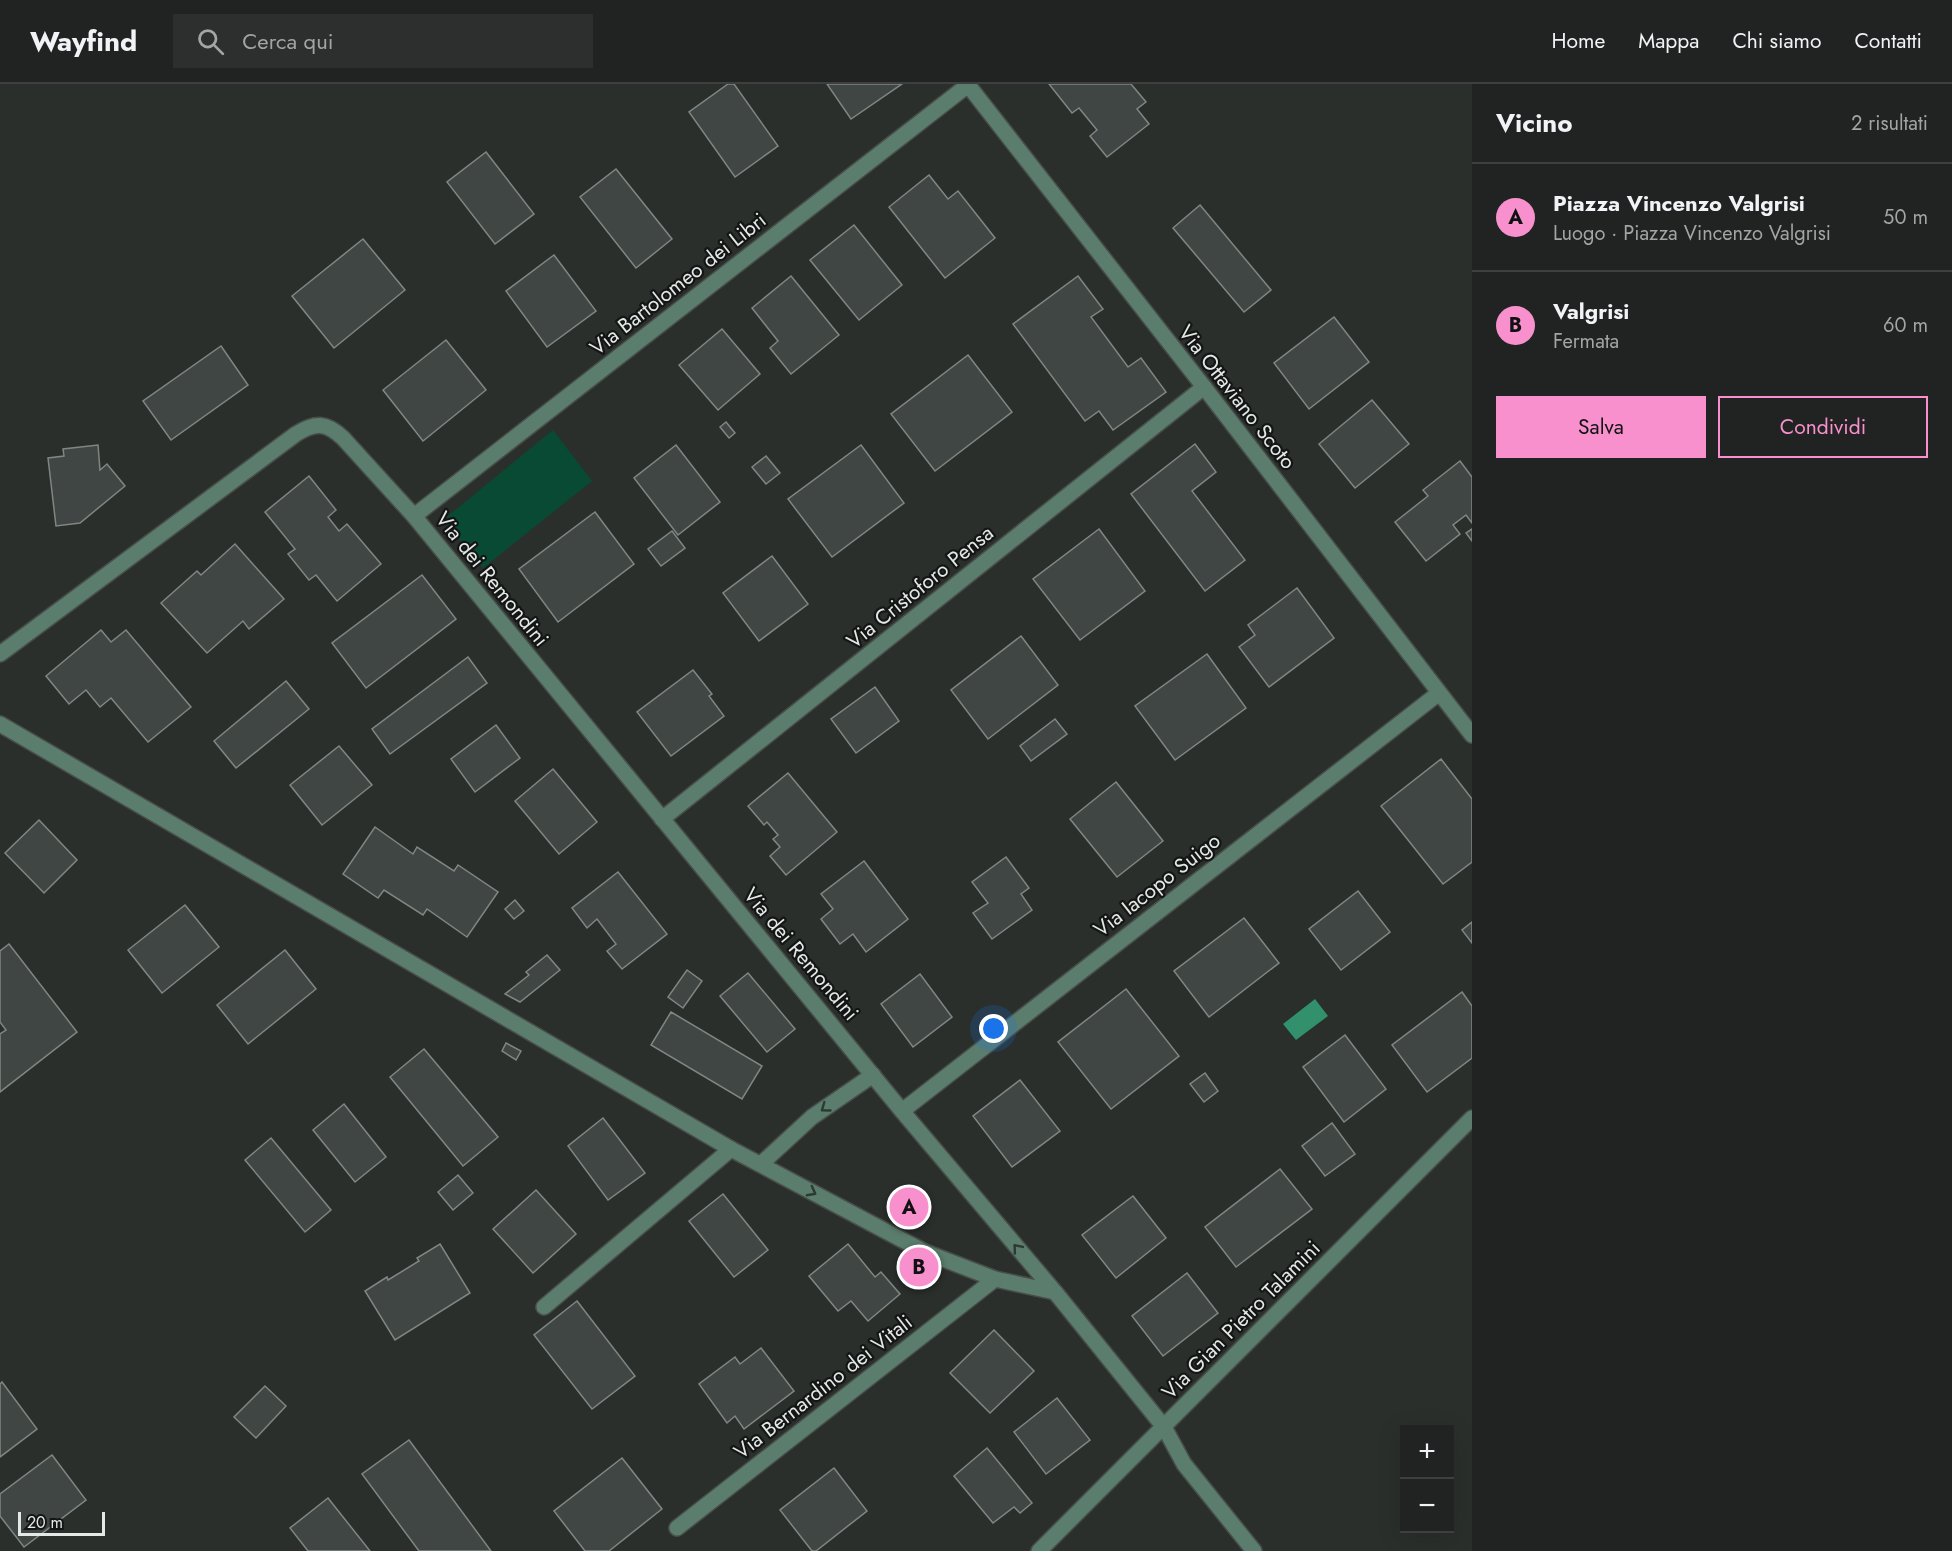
<!DOCTYPE html>
<html lang="it">
<meta charset="utf-8">
<style>
body{margin:0;font-family:Jost,sans-serif;background:#2d2f2e;color:#f1f3f6}
.controls{position:absolute;right:18px;bottom:18px;display:grid;overflow:hidden;border-radius:0px;box-shadow:0 6px 24px #0002}
.controls button{width:54px;height:54px;display:grid;place-items:center;padding:0;border:0;border-bottom:2px solid #3d403f;background:#202321;color:#f1f3f6;font:30px sans-serif}
.scale{position:absolute;left:18px;bottom:15px;width:87px;box-sizing:border-box;padding-left:6px;border:3px solid #e4e8e6;border-top:0;font-size:16px;line-height:21px;white-space:nowrap;color:#e4e8e6;-webkit-text-stroke:4px #141615;paint-order:stroke}
.you{position:absolute;left:994px;top:945px;width:21px;height:21px;margin:-15px;border:4px solid #fff;border-radius:50%;background:#1a73e8;box-shadow:0 0 0 9px #1a73e833}
.badge{display:grid;place-items:center;width:39px;height:39px;border-radius:50%;background:#f790cd;color:#111;font-size:20px;font-weight:700}
.pin{position:absolute;translate:-50% -50%;border:3px solid #fff;box-shadow:0 2px 6px #0006}
.list{margin:0;padding:0;list-style:none}
h2{display:flex;justify-content:space-between;align-items:center;height:78px;margin:0;padding:0 24px;font-size:26px}
h2 small{font-size:20px;font-weight:400;color:#a2a4a5}
.list li{display:grid;grid-template-columns:39px 1fr auto;gap:18px;align-items:center;box-sizing:border-box;height:108px;padding:0 24px;border-top:2px solid #3d403f}
.list b{display:block;font-size:22px;white-space:nowrap}
.list p{margin:0;font-size:20px;white-space:nowrap;color:#a2a4a5}
.list em{font-size:20px;font-style:normal;color:#a2a4a5}
.actions{display:flex;gap:12px;padding:18px 24px}
.actions a{flex:1;padding:14px 0;border:2px solid #f790cd;border-radius:0px;text-align:center;font-size:21px;color:#f790cd}
.actions .main{background:#f790cd;color:#111}
.icon{flex:none;width:33px;height:33px;fill:none;stroke:currentColor;stroke-width:2;stroke-linecap:round;stroke-linejoin:round}
.map{position:relative;flex:none;width:1472px;height:1467px;overflow:hidden}
header{display:flex;align-items:center;gap:36px;box-sizing:border-box;height:84px;padding:0 30px;background:#202321;border-bottom:2px solid #3d403f}
header strong{font-size:28px}
nav{display:flex;gap:33px;margin-inline-start:auto;font-size:21px}
.search{width:420px;height:54px;background:#2d2f2e;display:flex;align-items:center;gap:15px;box-sizing:border-box;padding:0 21px;border-radius:0px;color:#a2a4a5;font-size:22px}
main{display:flex}
aside{flex:1;background:#202321}
.map>svg:first-child{display:block}
.green{fill:#094a35}
.water{fill:#32906d}
.building{fill:#404643;stroke:#808683;stroke-width:1.5}
.lines{fill:none;stroke-linecap:round;stroke-linejoin:round}
.minor-casing{stroke:#484d4a;stroke-width:18}
.minor{stroke:#5a7d6d;stroke-width:15}
.oneway{stroke:#2c3a34}
.labels{text-anchor:middle;stroke-width:4.5;stroke-linejoin:round;paint-order:stroke}
.street-label{font-size:21px;fill:#e4e8e6;stroke:#141615}
</style>
<header>
<strong>Wayfind</strong>
<div class="search"><svg class="icon" aria-label="search" viewBox="0 0 24 24"><circle cx="10" cy="10" r="6"/><path d="M15 15l6 6"/></svg>Cerca qui</div>
<nav><a>Home</a><a>Mappa</a><a>Chi siamo</a><a>Contatti</a></nav>
</header>
<main>
<div class="map">
<svg width="1472" height="1467" viewBox="0 0 1472 1467">
<rect width="100%" height="100%" fill="#2a2f2c"/>
<!-- green -->
<polygon class="green" points="553,346 592,397 483,484 443,436"/>
<!-- water -->
<polygon class="water" points="1315,915 1328,932 1296,956 1283,940"/>
<!-- building -->
<g class="building">
<polygon points="728,0 734,0 778,62 735,93 689,28"/>
<polygon points="827,0 902,0 851,35"/>
<polygon points="1049,0 1131,0 1146,18 1137,25 1149,40 1107,73 1090,52 1097,46 1079,24 1072,29"/>
<polygon points="486,68 534,130 495,160 447,98"/>
<polygon points="616,85 672,155 636,184 580,113"/>
<polygon points="929,91 948,115 958,107 995,154 945,194 889,123"/>
<polygon points="1200,121 1271,206 1244,228 1173,144"/>
<polygon points="854,141 902,201 859,236 810,176"/>
<polygon points="363,155 405,206 334,264 292,212"/>
<polygon points="554,171 596,227 547,263 506,207"/>
<polygon points="791,192 839,251 791,290 770,264 778,257 752,224"/>
<polygon points="1078,192 1103,225 1091,233 1128,283 1141,274 1166,308 1113,346 1099,327 1085,337 1013,240"/>
<polygon points="1334,233 1369,278 1309,325 1274,279"/>
<polygon points="722,245 760,290 718,326 679,281"/>
<polygon points="446,256 486,306 423,357 383,306"/>
<polygon points="221,262 248,301 171,356 143,317"/>
<polygon points="968,271 1012,328 935,387 891,330"/>
<polygon points="1372,316 1409,360 1355,404 1319,360"/>
<polygon points="726,338 735,349 729,354 720,343"/>
<polygon points="1195,360 1216,388 1192,407 1245,476 1205,507 1131,410"/>
<polygon points="98,361 100,386 107,380 125,402 80,439 56,442 48,374 64,372 63,365"/>
<polygon points="676,361 720,418 678,451 634,394"/>
<polygon points="861,361 904,419 832,473 788,415"/>
<polygon points="766,372 780,389 766,400 752,383"/>
<polygon points="1460,377 1472,393 1472,439 1466,431 1453,441 1460,450 1426,477 1395,438 1428,412 1423,406"/>
<polygon points="309,392 336,426 328,433 339,447 347,440 381,480 337,517 316,491 309,496 288,470 295,465 265,428"/>
<polygon points="595,428 634,480 558,538 519,485"/>
<polygon points="1099,445 1145,507 1080,556 1033,495"/>
<polygon points="1472,445 1472,457 1466,449"/>
<polygon points="672,447 685,464 661,482 648,465"/>
<polygon points="235,460 284,515 249,545 243,537 207,569 161,519 197,487 201,491"/>
<polygon points="772,472 808,520 759,557 723,509"/>
<polygon points="422,491 456,535 366,604 332,559"/>
<polygon points="1297,504 1334,554 1269,603 1239,563 1255,551 1248,541"/>
<polygon points="101,546 111,558 126,546 191,623 148,658 111,614 100,623 86,606 69,620 46,592"/>
<polygon points="1021,552 1058,601 988,655 951,606"/>
<polygon points="1207,570 1246,624 1175,676 1135,622"/>
<polygon points="468,573 487,599 390,670 372,645"/>
<polygon points="693,586 712,610 709,612 724,632 671,672 637,628"/>
<polygon points="286,597 309,625 236,684 214,657"/>
<polygon points="875,603 899,637 856,669 831,635"/>
<polygon points="1055,635 1067,650 1031,677 1020,662"/>
<polygon points="496,641 520,674 475,708 451,675"/>
<polygon points="339,662 372,701 322,741 290,701"/>
<polygon points="1441,675 1472,715 1472,778 1443,800 1381,722"/>
<polygon points="553,685 597,738 559,770 515,717"/>
<polygon points="788,689 837,748 786,791 770,772 780,763 773,755 778,751 767,738 764,741 748,722"/>
<polygon points="1116,698 1163,757 1117,793 1070,735"/>
<polygon points="39,736 77,776 44,809 5,769"/>
<polygon points="375,743 413,770 417,763 454,787 458,781 498,808 467,853 427,825 423,831 384,806 378,814 343,790"/>
<polygon points="1006,773 1029,804 1021,810 1032,826 992,855 973,829 988,819 972,798"/>
<polygon points="864,777 908,835 866,868 853,850 840,860 821,835 833,825 821,810"/>
<polygon points="618,788 667,850 622,885 607,867 616,860 597,835 587,844 572,824"/>
<polygon points="1358,807 1390,848 1341,886 1309,845"/>
<polygon points="515,816 524,827 514,835 505,825"/>
<polygon points="185,821 219,863 162,909 128,866"/>
<polygon points="1244,834 1279,879 1209,933 1174,887"/>
<polygon points="1472,838 1472,859 1462,846"/>
<polygon points="9,860 77,948 0,1008 0,950 6,946 0,938 0,867"/>
<polygon points="285,866 316,905 248,960 217,921"/>
<polygon points="547,871 560,886 520,918 505,910 529,891 526,888"/>
<polygon points="687,886 702,897 683,924 668,913"/>
<polygon points="748,889 795,945 767,968 720,912"/>
<polygon points="920,890 952,933 913,963 881,920"/>
<polygon points="1126,905 1179,972 1111,1025 1058,958"/>
<polygon points="1462,908 1472,922 1472,974 1427,1008 1392,961"/>
<polygon points="671,928 762,982 742,1015 651,961"/>
<polygon points="1345,951 1386,1005 1344,1038 1303,983"/>
<polygon points="506,959 521,967 516,976 502,967"/>
<polygon points="424,965 498,1053 463,1082 390,993"/>
<polygon points="1205,989 1218,1007 1204,1018 1190,1000"/>
<polygon points="1020,996 1060,1047 1012,1083 973,1032"/>
<polygon points="344,1020 386,1073 355,1098 313,1046"/>
<polygon points="603,1034 645,1089 608,1116 568,1062"/>
<polygon points="1332,1039 1355,1070 1325,1092 1302,1062"/>
<polygon points="271,1054 331,1126 305,1148 245,1076"/>
<polygon points="1280,1085 1312,1125 1236,1183 1205,1143"/>
<polygon points="458,1091 473,1109 453,1126 438,1108"/>
<polygon points="536,1106 576,1150 533,1189 493,1145"/>
<polygon points="723,1110 768,1166 734,1193 689,1137"/>
<polygon points="1133,1112 1166,1154 1116,1194 1082,1151"/>
<polygon points="440,1160 470,1209 395,1256 365,1207 387,1193 388,1196 419,1177 417,1174"/>
<polygon points="848,1160 875,1193 881,1188 900,1210 868,1237 851,1217 838,1227 809,1192"/>
<polygon points="1187,1189 1218,1229 1163,1272 1132,1232"/>
<polygon points="577,1217 635,1292 592,1325 534,1251"/>
<polygon points="994,1246 1034,1287 990,1329 950,1289"/>
<polygon points="761,1264 794,1307 744,1345 735,1332 727,1339 699,1300 735,1273 740,1280"/>
<polygon points="2,1298 37,1345 0,1373 0,1300"/>
<polygon points="265,1302 286,1322 256,1354 234,1333"/>
<polygon points="1057,1314 1090,1356 1046,1390 1014,1348"/>
<polygon points="409,1356 491,1467 419,1467 362,1390"/>
<polygon points="987,1364 1032,1419 1020,1429 1014,1423 993,1439 954,1392"/>
<polygon points="52,1371 86,1416 24,1463 0,1432 0,1410"/>
<polygon points="622,1374 662,1425 609,1467 585,1467 554,1427"/>
<polygon points="834,1384 867,1427 816,1467 812,1467 780,1426"/>
<polygon points="328,1414 370,1467 308,1467 290,1444"/>
</g>
<g class="lines">
<!-- minor casing -->
<g class="minor-casing">
<g id="minor">
<polyline points="414,432 968,1 1204,303 1472,651"/>
<path d="M0,570l296,-220c19,-12 30,-12 47,4l71,78 488,595 153,181 109,135 20,37 70,87"/>
<polyline points="0,640 731,1065 925,1168 995,1195 1055,1208"/>
<polyline points="662,735 1204,303"/>
<polyline points="902,1027 1439,609"/>
<polyline points="761,1080 812,1033 873,991"/>
<polyline points="544,1223 731,1065"/>
<polyline points="677,1444 995,1195"/>
<polyline points="1039,1467 1472,1034"/>
</g>
</g>
<!-- minor -->
<use href="#minor" class="minor"/>
</g>
<!-- one-way arrows -->
<defs><path id="oneway-chevron" d="M-2-3.5L2.5 0L-2 3.5" fill="none" stroke-width="1.6" stroke-linecap="round" stroke-linejoin="round" transform="scale(1.5)"/></defs>
<g class="oneway">
<use href="#oneway-chevron" transform="translate(825 1024) rotate(144)"/>
<use href="#oneway-chevron" transform="translate(812 1108) rotate(28)"/>
<use href="#oneway-chevron" transform="translate(1017 1164) rotate(-130)"/>
</g>
<g class="labels">
<!-- street labels -->
<g class="street-label">
<text transform="translate(678 200) rotate(-38)" y="7">Via Bartolomeo dei Libri</text>
<text transform="translate(1237 313) rotate(52)" y="7">Via Ottaviano Scoto</text>
<text transform="translate(492 495) rotate(51)" y="7">Via dei Remondini</text>
<text transform="translate(920 503) rotate(-39)" y="7">Via Cristoforo Pensa</text>
<text transform="translate(1157 801) rotate(-38)" y="7">Via Iacopo Suigo</text>
<text transform="translate(801 870) rotate(50)" y="7">Via dei Remondini</text>
<text transform="translate(1241 1236) rotate(-45)" y="7">Via Gian Pietro Talamini</text>
<text transform="translate(823 1303) rotate(-38)" y="7">Via Bernardino dei Vitali</text>
</g>
</g>
</svg>
<div class="controls">
<button>+</button>
<button>−</button>
</div>
<div class="scale">20 m</div>
<div class="you"></div>
<div class="pin badge" style="left:909px;top:1123px">A</div>
<div class="pin badge" style="left:919px;top:1183px">B</div>
</div>
<aside>
<h2>Vicino<small>2 risultati</small></h2>
<ul class="list">
<li><span class="badge">A</span><div><b>Piazza Vincenzo Valgrisi</b><p>Luogo · Piazza Vincenzo Valgrisi</p></div><em>50 m</em></li>
<li><span class="badge">B</span><div><b>Valgrisi</b><p>Fermata</p></div><em>60 m</em></li>
</ul>
<div class="actions"><a class="main">Salva</a><a>Condividi</a></div>
</aside>
</main>
